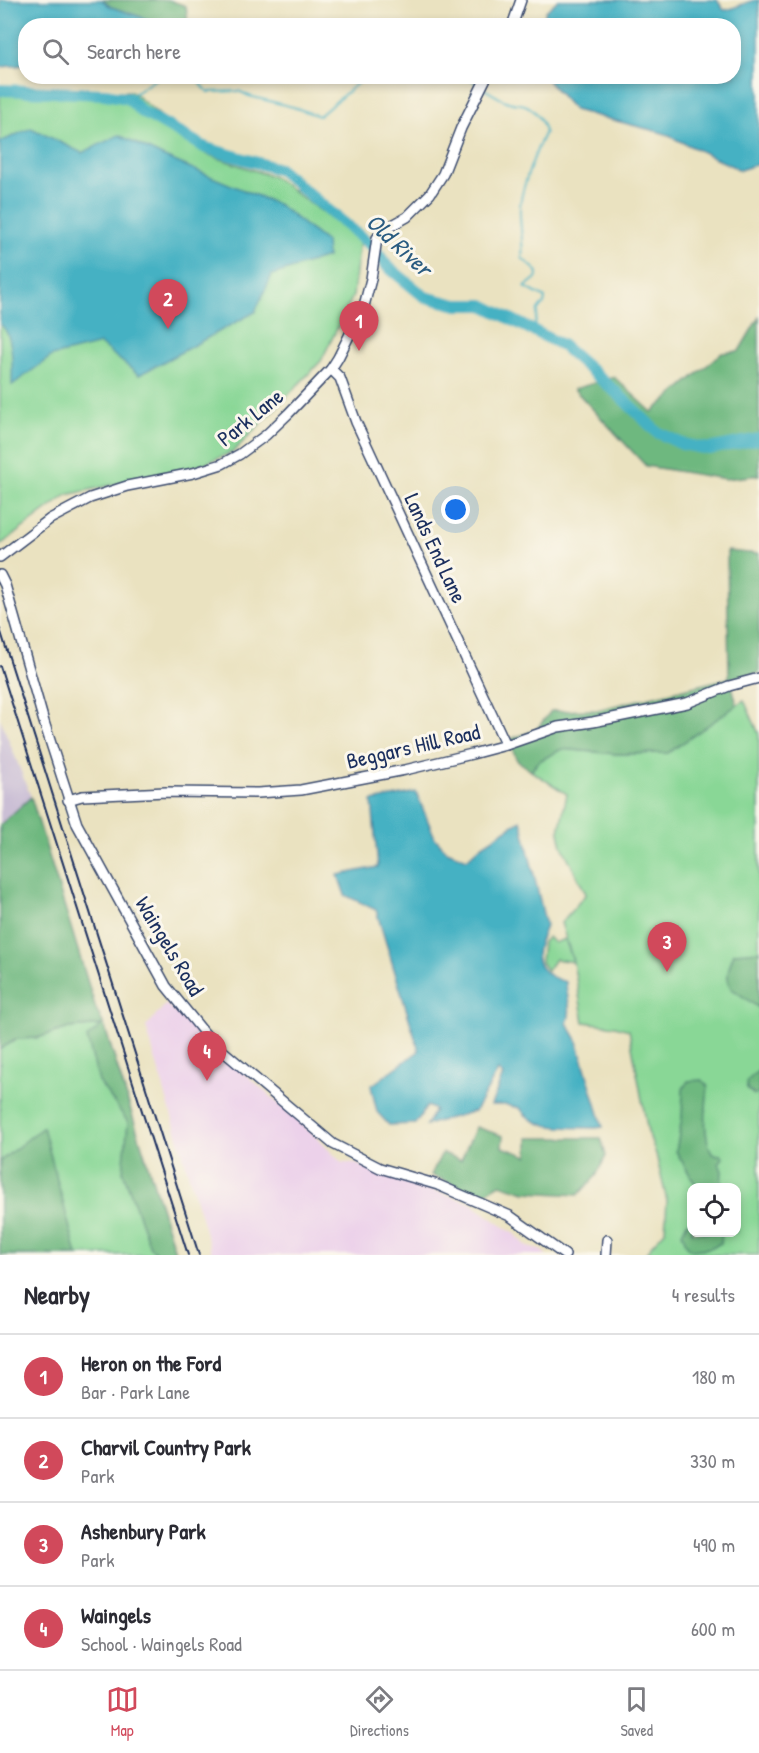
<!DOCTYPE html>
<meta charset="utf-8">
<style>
body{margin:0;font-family:"Patrick Hand",sans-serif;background:#f7f7f7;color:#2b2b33}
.controls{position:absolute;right:18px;bottom:18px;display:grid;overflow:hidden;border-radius:12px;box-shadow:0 3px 9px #0003}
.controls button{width:54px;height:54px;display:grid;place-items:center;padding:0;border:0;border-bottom:2px solid #e1e1e2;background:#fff;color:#2b2b33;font:30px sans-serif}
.you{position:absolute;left:456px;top:510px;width:21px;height:21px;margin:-15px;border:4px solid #fff;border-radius:50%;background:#1a73e8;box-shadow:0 0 0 9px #1a73e833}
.badge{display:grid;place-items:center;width:39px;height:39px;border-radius:50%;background:#d1495b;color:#fff;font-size:20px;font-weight:700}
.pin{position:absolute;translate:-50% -50px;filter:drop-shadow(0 2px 3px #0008)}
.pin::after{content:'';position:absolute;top:32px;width:21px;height:18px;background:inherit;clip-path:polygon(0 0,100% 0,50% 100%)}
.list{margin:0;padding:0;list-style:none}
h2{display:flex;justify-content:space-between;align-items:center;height:78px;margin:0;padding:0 24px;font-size:26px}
h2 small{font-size:20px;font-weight:400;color:#7c7c81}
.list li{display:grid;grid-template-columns:39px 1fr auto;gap:18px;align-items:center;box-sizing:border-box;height:84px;padding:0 24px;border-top:2px solid #e1e1e2}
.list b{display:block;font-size:22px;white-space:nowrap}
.list p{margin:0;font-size:20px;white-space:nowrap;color:#7c7c81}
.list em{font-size:20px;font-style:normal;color:#7c7c81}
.icon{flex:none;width:33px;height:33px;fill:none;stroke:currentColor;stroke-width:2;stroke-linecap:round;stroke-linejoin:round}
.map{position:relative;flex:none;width:759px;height:1255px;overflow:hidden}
.search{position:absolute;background:#fff;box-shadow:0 3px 9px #0003;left:18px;right:18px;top:18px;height:66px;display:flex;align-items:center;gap:15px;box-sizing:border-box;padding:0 21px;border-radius:24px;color:#7c7c81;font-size:22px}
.sheet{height:414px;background:#fff}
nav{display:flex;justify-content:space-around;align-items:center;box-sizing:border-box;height:84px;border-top:2px solid #e1e1e2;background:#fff;font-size:16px;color:#7c7c81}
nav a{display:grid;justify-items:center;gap:3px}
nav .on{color:#d1495b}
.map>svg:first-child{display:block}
.built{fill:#ecd1ea}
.industrial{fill:#cbbfd5}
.green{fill:#89d796;stroke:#52837a;stroke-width:1.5;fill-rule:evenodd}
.forest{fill:#6eb87f;stroke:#44746e;stroke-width:1.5}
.water{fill:#45b1c3;stroke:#307090;stroke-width:1.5}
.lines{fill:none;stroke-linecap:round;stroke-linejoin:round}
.stream{stroke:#45b1c3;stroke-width:2}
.river{stroke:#45b1c3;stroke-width:12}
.minor-casing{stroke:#3a4a6d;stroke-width:12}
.minor{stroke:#fff;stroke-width:9}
.rail{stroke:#1b2f5e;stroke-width:2}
.labels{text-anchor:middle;stroke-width:6;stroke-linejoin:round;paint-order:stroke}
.street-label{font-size:22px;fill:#1b2f5e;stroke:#fbf7ec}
.water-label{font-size:24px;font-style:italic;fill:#2a5c81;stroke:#fbf7ec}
</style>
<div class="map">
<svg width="759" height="1255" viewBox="0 0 759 1255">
<rect width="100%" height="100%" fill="#fbf7ec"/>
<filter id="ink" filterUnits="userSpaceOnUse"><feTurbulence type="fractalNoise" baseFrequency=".0167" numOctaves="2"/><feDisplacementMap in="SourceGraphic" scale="12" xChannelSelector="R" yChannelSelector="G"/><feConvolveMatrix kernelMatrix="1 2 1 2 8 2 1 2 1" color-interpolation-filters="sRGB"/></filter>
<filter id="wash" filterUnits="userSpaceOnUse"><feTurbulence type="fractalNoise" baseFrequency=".008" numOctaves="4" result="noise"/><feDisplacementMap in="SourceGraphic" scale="24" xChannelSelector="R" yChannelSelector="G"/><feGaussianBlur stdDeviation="1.35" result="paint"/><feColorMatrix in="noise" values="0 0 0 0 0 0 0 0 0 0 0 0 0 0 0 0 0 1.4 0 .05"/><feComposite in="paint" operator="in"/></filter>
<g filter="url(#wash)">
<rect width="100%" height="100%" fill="#eae2c0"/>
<!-- built -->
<polygon class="built" points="166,1004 314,1135 342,1163 353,1163 470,1203 517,1236 528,1247 540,1250 547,1255 212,1255 146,1027"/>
<!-- industrial -->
<polygon class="industrial" points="0,718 31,797 0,825"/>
<!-- green -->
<g class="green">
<polygon points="131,91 206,154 274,177 360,240 353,296 321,361 233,452 198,466 67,495 0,545 0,94"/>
<path d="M744,700l15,34v521h-114l6,-9 14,-15 2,-30 -11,-47 -8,-22 -19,-102 -14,-4 -31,-4 -11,-60 -18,-3 -8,12 -6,-9 2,-20 5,-5 6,6 11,-4 8,22 -12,-38 25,-29 -24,-48 -3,-14 8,-38 -36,-23 8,-10 22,-12 56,5 51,-1zM692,1188h44v44h-44z"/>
<polygon points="104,1025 176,1255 0,1255 0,1049 17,1039 37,1038 69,1028"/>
</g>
<!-- forest -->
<g class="forest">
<polygon points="102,0 169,0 186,6 188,25 165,25 111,7"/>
<polygon points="759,317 759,475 725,479 646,466 574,389 614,377 652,412 722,353 739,351"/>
<polygon points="727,551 759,554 759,673 730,678 737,705 668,753 617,754 562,749 539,761 531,771 517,760 508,740 536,730 551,711 597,710 729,678"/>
<polygon points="31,797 96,1009 104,1025 176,1255 158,1255 150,1247 123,1172 128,1122 99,1082 87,1038 102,1025 69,1028 37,1038 17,1039 0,1049 0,825"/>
<path d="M759,951v57l-24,-17 -3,-1c-8,-13 -3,-23 2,-37z"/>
<polygon points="759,1070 759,1094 754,1095 747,1089 746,1082"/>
<path d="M702,1080l6,6c-2,22 -6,47 4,68l9,1 2,3 -4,5 3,8 -1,16h-24l-21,-36 6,-33 1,-29 5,-8z"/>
<polygon points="43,1127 77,1255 0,1255 0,1161"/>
<polygon points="476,1127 503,1136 502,1147 528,1156 528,1138 601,1138 606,1156 596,1176 578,1195 525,1192 500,1184 481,1196 431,1175 442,1153 461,1160"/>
<polygon points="691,1219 692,1232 722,1233 721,1243 710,1248 692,1250 687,1246 682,1233 687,1223"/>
</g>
<!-- water -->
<g class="water">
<polygon points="0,0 102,0 111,7 165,25 26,26 25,65 0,67"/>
<path d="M558,0h159l7,10c13,-1 22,-10 35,-10v164l-19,6 -77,-37 -89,-23 -25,-28 -2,-5 187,-1v-50l-192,-1 4,-14z"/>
<path d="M31,128l51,25 37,-18 43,21 117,49 47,37 1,15 -55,18 -17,37 -116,63 -39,-31 -48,12 -40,29c0,-17 3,-50 -12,-61v-182z"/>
<path d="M416,792l19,46 12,13 20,8 14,-13 40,-26 25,106c-2,6 -5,12 -7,18 -7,22 8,33 27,38 0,13 7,29 1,41l9,15 27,89 -8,1c-25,-1 -60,4 -75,-20l-14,-3h-15l12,-30 -5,-4 -23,40 -49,14 9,-15 -8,-4 -12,18 -26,1 -12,-13 -6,-26 48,-35 -43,-141 -31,-15 -7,-20 40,-8 -6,-66z"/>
</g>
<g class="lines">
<!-- stream -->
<g class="stream">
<polyline points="194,76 208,92 239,91 249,96 293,107 319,116 366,76"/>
<polyline points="467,76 479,86"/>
<path d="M484,89c8,4 14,9 22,12 6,3 13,2 19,4 10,4 18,17 20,27 -8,16 -24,57 -25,75 -1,17 4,34 2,51l16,14 -2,6 -11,9 20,11 -1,6 -6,5 -4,22"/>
<polyline points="128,98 160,76"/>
</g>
<!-- river -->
<polyline class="river" points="0,90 105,94 128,98 141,111 206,148 279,169 374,248 387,266 425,297 457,305 483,305 562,345 618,394 657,432 682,444 709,449 759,439"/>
</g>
</g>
<g filter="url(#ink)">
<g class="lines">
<!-- minor casing -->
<g class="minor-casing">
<g id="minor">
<polyline points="512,26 521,0"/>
<polyline points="331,369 340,378 356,422 506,745"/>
<polyline points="0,557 50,519 90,498 127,486 193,473 222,464 240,454 266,435 288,414 331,369 338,358 364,306 371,279 377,238 382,231 407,217 430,194 443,174 461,128 487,76"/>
<polyline points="0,575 5,585 44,722 77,824 166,986 210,1040 333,1144 380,1168 438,1185 510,1216 565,1255"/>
<polyline points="68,800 82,796 166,792 258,793 301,790 405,770 472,754 506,745 558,727 593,722 687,703 729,686 759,678"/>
<polyline points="606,1255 607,1240"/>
</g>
</g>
<!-- minor -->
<use href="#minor" class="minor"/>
<!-- rail -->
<g class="rail">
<polyline points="0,629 199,1255"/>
<polyline points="0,666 188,1255"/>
</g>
</g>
</g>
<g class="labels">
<!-- street labels -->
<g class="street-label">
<text transform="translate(250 417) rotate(-39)" y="8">Park Lane</text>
<text transform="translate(436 548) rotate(65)" y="8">Lands End Lane</text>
<text transform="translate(413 746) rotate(-13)" y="8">Beggars Hill Road</text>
<text transform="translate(170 946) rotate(59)" y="8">Waingels Road</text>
</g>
<!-- water labels -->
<g class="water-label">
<text transform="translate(399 245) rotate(43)" y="8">Old River</text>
</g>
</g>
</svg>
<div class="controls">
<button><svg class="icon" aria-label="locate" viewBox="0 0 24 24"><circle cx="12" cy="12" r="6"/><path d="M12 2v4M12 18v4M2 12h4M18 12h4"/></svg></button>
</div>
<div class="you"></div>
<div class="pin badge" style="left:359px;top:351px">1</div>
<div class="pin badge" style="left:168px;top:329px">2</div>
<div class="pin badge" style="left:667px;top:972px">3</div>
<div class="pin badge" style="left:207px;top:1081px">4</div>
<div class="search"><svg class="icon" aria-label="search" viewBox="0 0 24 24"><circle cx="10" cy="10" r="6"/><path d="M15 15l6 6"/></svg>Search here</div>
</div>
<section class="sheet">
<h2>Nearby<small>4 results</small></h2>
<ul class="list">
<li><span class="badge">1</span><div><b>Heron on the Ford</b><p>Bar · Park Lane</p></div><em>180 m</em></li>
<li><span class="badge">2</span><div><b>Charvil Country Park</b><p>Park</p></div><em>330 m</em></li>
<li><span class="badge">3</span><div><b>Ashenbury Park</b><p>Park</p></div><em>490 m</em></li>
<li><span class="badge">4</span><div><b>Waingels</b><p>School · Waingels Road</p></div><em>600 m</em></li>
</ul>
</section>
<nav>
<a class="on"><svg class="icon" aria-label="map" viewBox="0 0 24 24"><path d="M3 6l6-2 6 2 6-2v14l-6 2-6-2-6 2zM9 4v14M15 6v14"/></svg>Map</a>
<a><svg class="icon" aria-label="directions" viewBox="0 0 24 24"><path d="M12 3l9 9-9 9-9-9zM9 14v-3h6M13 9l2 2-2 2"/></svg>Directions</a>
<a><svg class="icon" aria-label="saved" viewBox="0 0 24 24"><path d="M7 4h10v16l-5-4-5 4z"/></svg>Saved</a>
</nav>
